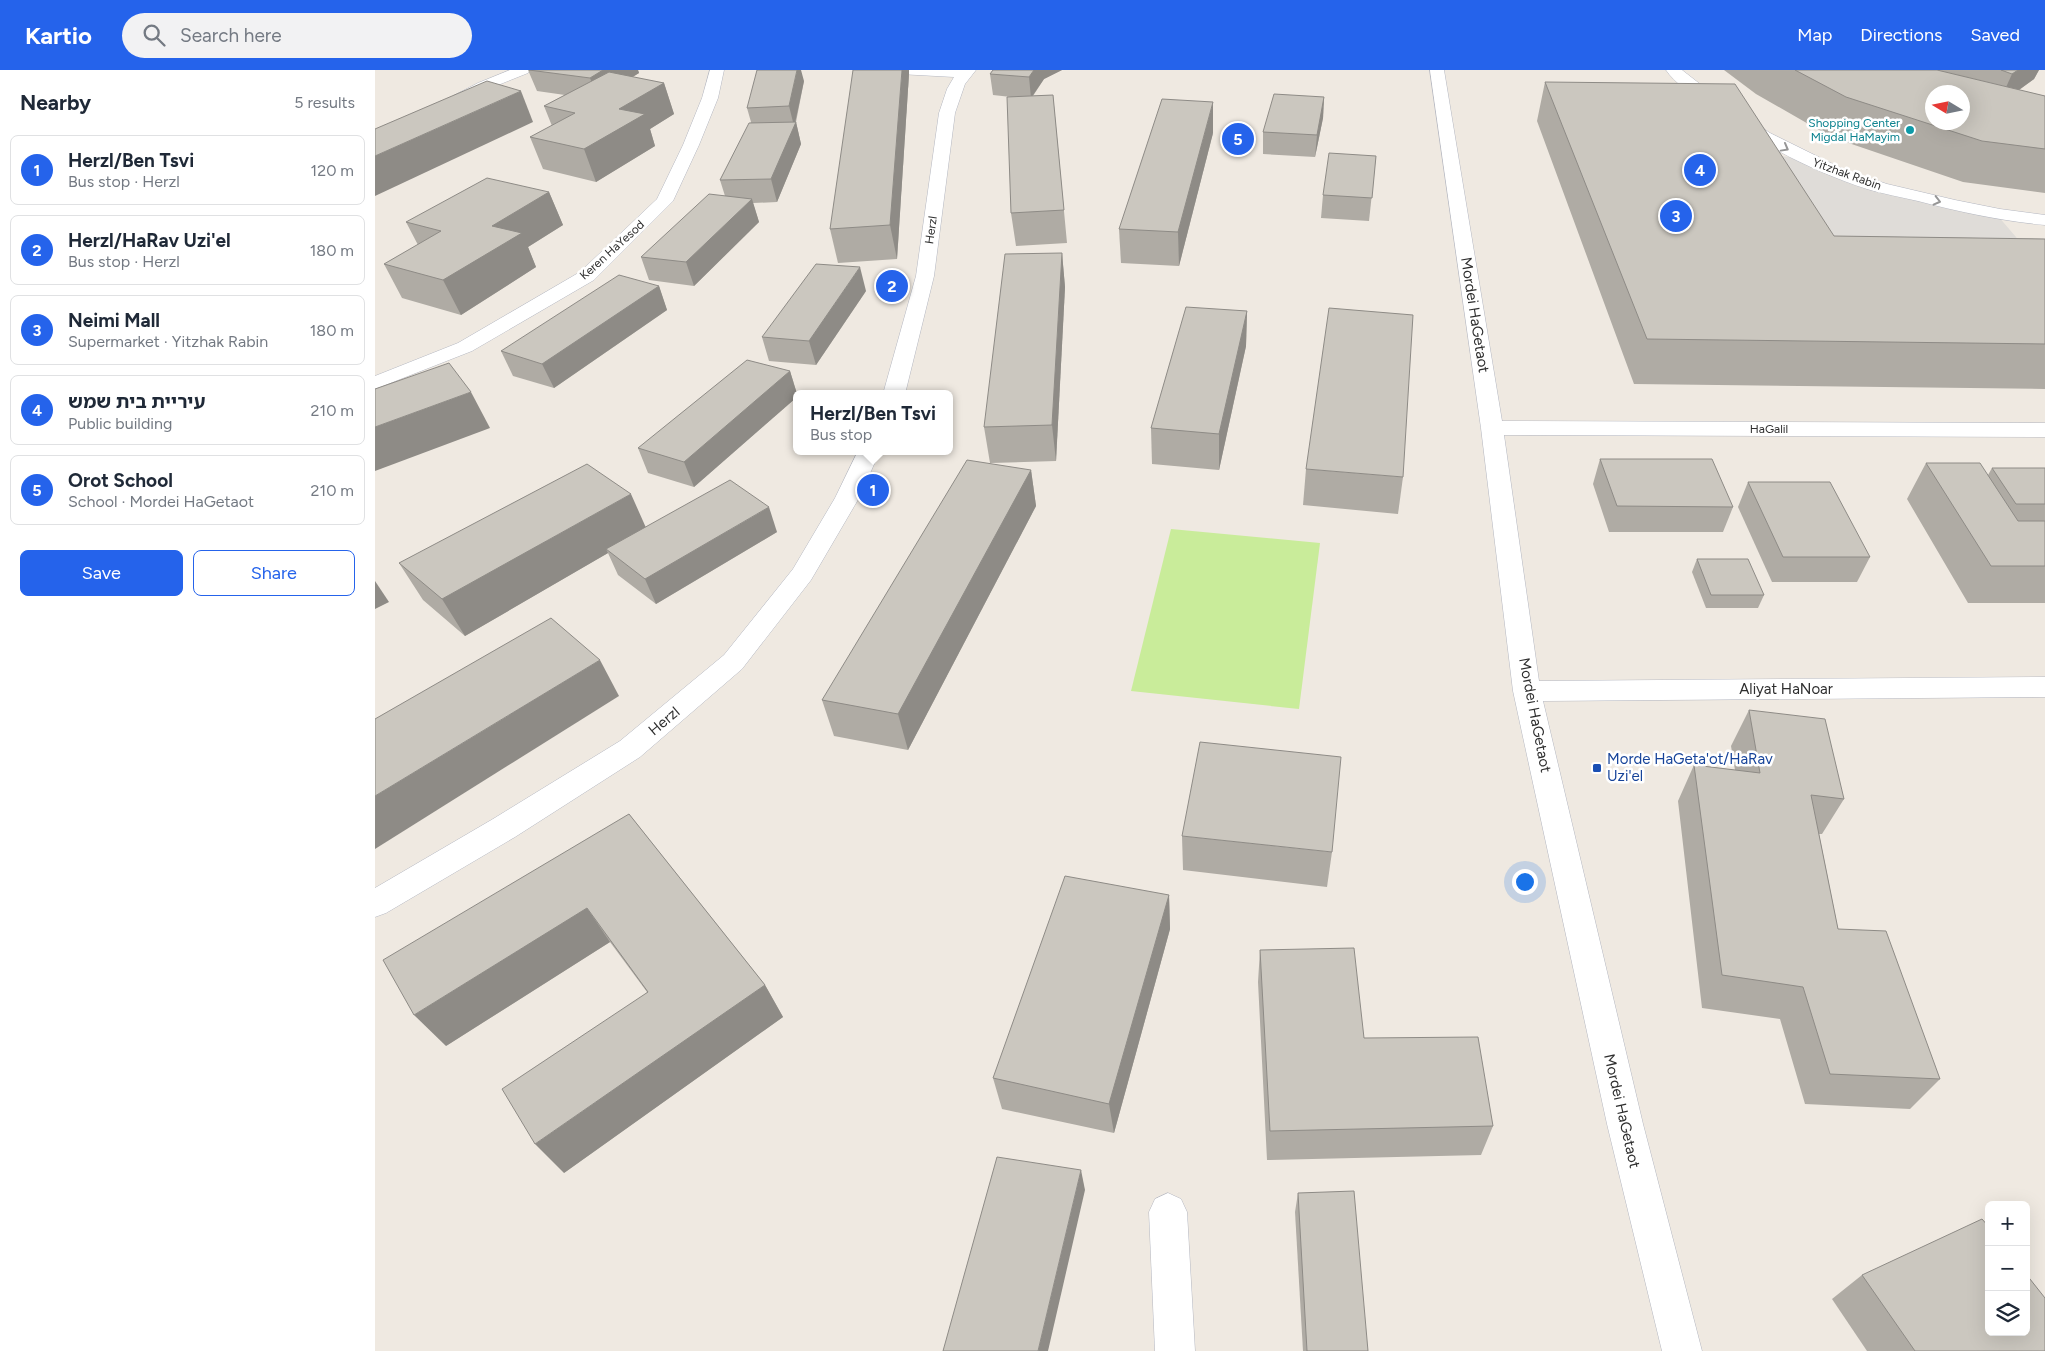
<!DOCTYPE html>
<meta charset="utf-8">
<style>
body{margin:0;font-family:Figtree,"Noto Sans Hebrew",sans-serif;background:#f2f2f3;color:#1f2937}
.controls{position:absolute;right:15px;bottom:15px;display:grid;overflow:hidden;border-radius:8px;box-shadow:0 5px 20px #0002}
.controls button{width:45px;height:45px;display:grid;place-items:center;padding:0;border:0;border-bottom:1px solid #e0e1e3;background:#fff;color:#1f2937;font:25px sans-serif}
.compass{position:absolute;left:1550px;top:15px;width:45px;height:45px;border-radius:50%;background:#fff;box-shadow:0 5px 20px #0002;rotate:280deg}
.you{position:absolute;left:1149px;top:811px;width:18px;height:18px;margin:-12px;border:4px solid #fff;border-radius:50%;background:#1a73e8;box-shadow:0 0 0 8px #1a73e833}
.badge{display:grid;place-items:center;width:32px;height:32px;border-radius:50%;background:#2563eb;color:#fff;font-size:16px;font-weight:700}
.pin{position:absolute;translate:-50% -50%;border:2px solid #fff;box-shadow:0 1px 5px #0006}
.popup{position:absolute;left:418px;top:320px;width:160px;height:65px;box-sizing:border-box;display:grid;place-content:center;border-radius:8px;background:#fff;filter:drop-shadow(0 1px 4px #0005);font-size:16px;white-space:nowrap;color:#747a83}
.popup b{font-size:19px;color:#1f2937}
.popup::after{content:'';position:absolute;left:50%;top:100%;margin-left:-10px;border:10px solid transparent;border-top-color:#fff}
.list{margin:0;padding:0;list-style:none}
h2{display:flex;justify-content:space-between;align-items:center;height:65px;margin:0;padding:0 20px;font-size:21px}
h2 small{font-size:16px;font-weight:400;color:#747a83}
.list li{display:grid;grid-template-columns:32px 1fr auto;gap:15px;align-items:center;box-sizing:border-box;height:70px;margin:0 10px 10px;padding:0 10px;border:1px solid #e0e1e3;border-radius:8px}
.list b{display:block;font-size:19px;white-space:nowrap}
.list p{margin:0;font-size:16px;white-space:nowrap;color:#747a83}
.list em{font-size:16px;font-style:normal;color:#747a83}
.actions{display:flex;gap:10px;padding:15px 20px}
.actions a{flex:1;padding:11px 0;border:1px solid #2563eb;border-radius:8px;text-align:center;font-size:18px;color:#2563eb}
.actions .main{background:#2563eb;color:#fff}
.icon{flex:none;width:28px;height:28px;fill:none;stroke:currentColor;stroke-width:2;stroke-linecap:round;stroke-linejoin:round}
.map{position:relative;flex:none;width:1670px;height:1281px;overflow:hidden}
header{display:flex;align-items:center;gap:30px;box-sizing:border-box;height:70px;padding:0 25px;background:#2563eb;color:#fff}
header strong{font-size:24px}
nav{display:flex;gap:28px;margin-inline-start:auto;font-size:18px}
.search{width:350px;height:45px;background:#f2f2f3;display:flex;align-items:center;gap:12px;box-sizing:border-box;padding:0 18px;border-radius:28px;color:#747a83;font-size:19px}
main{display:flex}
aside{flex:1;background:#fff}
.map>svg:first-child{display:block}
.pitch{fill:#c9ec9a}
.plaza{fill:#dfdcd8}
.lines{fill:none;stroke-linecap:round;stroke-linejoin:round}
.minor-casing{stroke:#b4b7c1;stroke-width:1}
.minor{fill:#fff;fill-rule:evenodd}
.wall{fill:#afaba4}
.shaded-wall{fill:#8e8b86}
.building{fill:#cbc7bf;stroke:#8e8b86;fill-rule:evenodd}
.oneway{stroke:#969696}
.culture-dot{fill:#0f9aa8;stroke:#fff;stroke-width:2}
.transit-dot{fill:#1a4fb4;stroke:#fff;stroke-width:2}
.labels{text-anchor:middle;stroke-width:5;stroke-linejoin:round;paint-order:stroke}
.far-culture-label{font-size:12px;fill:#0d838f;stroke:#fff;text-anchor:end}
.far-street-label{font-size:12px;fill:#2e2e2e;stroke:#fff}
.street-label{font-size:15px;fill:#2e2e2e;stroke:#fff}
.transit-label{font-size:15px;fill:#164399;stroke:#fff;text-anchor:start}
</style>
<header>
<strong>Kartio</strong>
<div class="search"><svg class="icon" aria-label="search" viewBox="0 0 24 24"><circle cx="10" cy="10" r="6"/><path d="M15 15l6 6"/></svg>Search here</div>
<nav><a>Map</a><a>Directions</a><a>Saved</a></nav>
</header>
<main>
<aside>
<h2>Nearby<small>5 results</small></h2>
<ul class="list">
<li><span class="badge">1</span><div><b>Herzl/Ben Tsvi</b><p>Bus stop · Herzl</p></div><em>120 m</em></li>
<li><span class="badge">2</span><div><b>Herzl/HaRav Uzi'el</b><p>Bus stop · Herzl</p></div><em>180 m</em></li>
<li><span class="badge">3</span><div><b>Neimi Mall</b><p>Supermarket · Yitzhak Rabin</p></div><em>180 m</em></li>
<li><span class="badge">4</span><div><b>עיריית בית שמש</b><p>Public building</p></div><em>210 m</em></li>
<li><span class="badge">5</span><div><b>Orot School</b><p>School · Mordei HaGetaot</p></div><em>210 m</em></li>
</ul>
<div class="actions"><a class="main">Save</a><a>Share</a></div>
</aside>
<div class="map">
<svg width="1670" height="1281" viewBox="0 0 1670 1281">
<rect width="100%" height="100%" fill="#efe9e1"/>
<!-- pitch -->
<polygon class="pitch" points="796,459 945,473 924,639 756,621"/>
<!-- plaza -->
<polygon class="plaza" points="1366,83 1428,88 1491,113 1623,146 1670,201 1442,209"/>
<g class="lines">
<!-- minor casing -->
<g class="minor-casing">
<g id="minor">
<polygon points="135,0 155,0 153,3 113,19 88,32 78,32 75,29 78,26 103,13"/>
<polygon points="335,0 349,0 343,28 324,75 298,131 219,210 97,281 0,319 0,306 83,273 205,202 282,129 308,75 327,28"/>
<polygon points="517,0 601,0 590,14 580,43 559,206 530,324 508,324 541,206 564,43 572,19 579,7 524,4 519,3"/>
<polygon points="1055,0 1069,0 1127,351 1670,353 1670,367 1129,365 1164,611 1670,607 1670,627 1168,631 1268,1054 1327,1281 1287,1281 1232,1054 1138,621 1106,358"/>
<path d="M1291,0h16l41,32 47,31 75,37 42,14 68,16 45,9 45,6v10c-43,-4 -85,-13 -127,-24 -17,-4 -34,-7 -51,-12 -58,-19 -113,-48 -161,-85 -13,-10 -31,-20 -40,-34z"/>
<polygon points="483,381 505,381 484,428 436,510 367,599 265,687 140,767 11,843 0,847 0,818 118,749 245,671 349,585 418,499 460,428"/>
<polygon points="793,1123 806,1129 812,1142 820,1281 780,1281 774,1142 780,1129"/>
</g>
</g>
<!-- minor -->
<use href="#minor" class="minor"/>
</g>
<!-- wall -->
<g class="wall">
<polygon points="153,0 263,0 264,3 257,7 289,13 299,44 275,59 280,76 221,112 168,99 155,67 177,56 169,36 190,25 162,21"/>
<polygon points="618,0 687,0 669,9 658,26 678,25 692,173 641,176 636,143 636,27 618,25 615,4"/>
<polygon points="1349,0 1664,0 1659,9 1644,20 1670,26 1670,123 1588,112 1456,67 1381,24"/>
<polygon points="534,4 522,189 463,193 455,159"/>
<polygon points="429,11 421,52 426,74 402,132 378,133 384,152 319,216 274,210 266,187 350,126 345,110 376,52 372,38"/>
<polygon points="1170,12 1459,166 1670,169 1670,319 1259,314 1162,51"/>
<polygon points="949,27 948,48 940,87 888,84 888,62"/>
<polygon points="838,63 804,196 746,193 744,159"/>
<polygon points="1001,86 994,151 946,148 948,125"/>
<polygon points="174,122 188,155 153,177 161,197 86,245 27,228 9,194 43,175 31,152"/>
<polygon points="687,183 690,217 681,391 615,393 609,357"/>
<polygon points="284,216 292,240 179,318 138,306 126,281"/>
<polygon points="491,221 441,295 394,291 387,267"/>
<polygon points="872,241 871,276 844,400 777,394 776,358"/>
<polygon points="415,301 422,324 422,327 319,417 273,403 263,378"/>
<polygon points="1225,389 1358,437 1348,462 1234,462 1218,414"/>
<polygon points="1551,393 1613,405 1617,398 1670,398 1670,533 1593,533 1532,429"/>
<polygon points="931,399 1028,407 1023,444 928,435"/>
<polygon points="656,400 661,436 533,680 459,666 447,630"/>
<polygon points="1373,412 1495,487 1482,512 1397,512 1363,437"/>
<polygon points="271,457 402,462 281,534 243,505 233,483 90,566 48,530 24,493"/>
<polygon points="1322,489 1389,525 1383,538 1331,538 1317,502"/>
<polygon points="1374,640 1469,729 1447,764 1444,764 1463,859 1565,1009 1535,1039 1430,1034 1405,949 1327,938 1303,731 1319,695 1360,700 1356,676"/>
<polygon points="254,744 390,915 408,947 189,1103 272,922 235,872 71,976"/>
<polygon points="807,766 957,782 952,817 808,800"/>
<polygon points="794,825 795,859 739,1063 627,1039 618,1008"/>
<polygon points="885,880 989,968 1118,1056 1106,1085 892,1090 883,912"/>
<polygon points="923,1123 993,1281 928,1281 920,1142"/>
<polygon points="1487,1205 1670,1281 1492,1281 1457,1229"/>
</g>
<!-- shaded-wall -->
<g class="shaded-wall">
<polygon points="228,0 263,0 264,3 223,29 215,8"/>
<polygon points="422,0 426,0 429,11 420,53 421,52 426,74 402,132 396,109 419,56 414,36"/>
<polygon points="527,0 534,0 534,4 522,189 515,155"/>
<polygon points="659,0 687,0 669,9 656,28 654,7"/>
<polygon points="1643,0 1664,0 1659,9 1623,35 1637,4"/>
<polygon points="289,13 299,44 275,59 280,76 221,112 209,79 244,39"/>
<polygon points="146,21 158,52 0,126 0,86"/>
<polygon points="949,27 948,48 940,87 942,65"/>
<polygon points="838,32 838,63 804,196 803,162"/>
<polygon points="174,122 188,155 153,177 161,197 86,245 68,210 117,156"/>
<polygon points="377,129 384,152 319,216 311,192"/>
<polygon points="687,183 690,217 681,391 677,355"/>
<polygon points="485,197 491,221 441,295 434,271"/>
<polygon points="284,216 292,240 179,318 167,294"/>
<polygon points="872,241 871,276 844,400 844,364"/>
<polygon points="415,301 422,324 422,327 319,417 309,392"/>
<polygon points="96,322 115,358 0,401 0,357"/>
<polygon points="656,400 661,436 533,680 523,644"/>
<polygon points="256,424 272,460 231,479 233,483 90,566 67,529"/>
<polygon points="394,437 402,462 281,534 270,509"/>
<polygon points="0,511 14,532 0,539"/>
<polygon points="225,590 244,626 0,779 0,726"/>
<polygon points="794,825 795,859 739,1063 734,1034"/>
<polygon points="212,838 235,872 71,976 39,945"/>
<polygon points="390,915 408,947 189,1103 160,1074"/>
<polygon points="706,1100 710,1120 673,1281 663,1281"/>
</g>
<!-- building -->
<g class="building">
<polygon points="154,0 228,0 215,8"/>
<polygon points="382,0 422,0 414,36 372,38"/>
<polygon points="478,0 527,0 515,155 455,159"/>
<polygon points="618,0 659,0 654,7 615,4"/>
<path d="M1420,0h142l108,26v53l-63,-8 -136,-44zM1558,22h30v30h-30z"/>
<polygon points="1626,0 1643,0 1637,4"/>
<polygon points="234,2 289,13 244,39 270,44 209,79 155,67 200,43 169,36"/>
<polygon points="112,11 146,21 0,86 0,59"/>
<polygon points="1170,12 1360,14 1459,166 1670,169 1670,274 1272,269"/>
<polygon points="899,24 949,27 942,65 888,62"/>
<polygon points="678,25 689,140 636,143 632,27"/>
<polygon points="787,29 838,32 803,162 744,159"/>
<polygon points="421,52 396,109 345,110 374,53"/>
<polygon points="954,83 1001,86 997,128 948,125"/>
<polygon points="112,108 174,122 117,156 147,163 68,210 9,194 66,161 31,152"/>
<polygon points="334,124 377,129 311,192 266,187"/>
<polygon points="687,183 677,355 609,357 630,184"/>
<polygon points="441,194 485,197 434,271 387,267"/>
<polygon points="244,205 284,216 167,294 126,281"/>
<polygon points="811,237 872,241 844,364 776,358"/>
<polygon points="954,238 1038,245 1028,407 931,399"/>
<polygon points="372,290 415,301 309,392 263,378"/>
<polygon points="74,293 96,322 0,357 0,319"/>
<polygon points="1225,389 1337,389 1358,437 1242,436"/>
<polygon points="592,390 656,400 523,644 447,630"/>
<polygon points="1551,393 1605,393 1643,451 1670,451 1670,496 1616,496"/>
<polygon points="212,394 256,424 67,529 24,493"/>
<polygon points="1617,398 1670,398 1670,434 1641,434"/>
<polygon points="355,410 394,437 270,509 231,479"/>
<polygon points="1373,412 1455,412 1495,487 1408,487"/>
<polygon points="1322,489 1373,489 1389,525 1336,525"/>
<polygon points="176,548 225,590 0,726 0,649"/>
<polygon points="1374,640 1450,649 1469,729 1436,725 1463,859 1511,861 1565,1009 1455,1004 1428,917 1347,905 1319,695 1385,703"/>
<polygon points="825,672 966,687 957,782 807,766"/>
<polygon points="254,744 390,915 160,1074 127,1019 273,922 212,838 39,945 8,890"/>
<polygon points="690,806 794,825 734,1034 618,1008"/>
<polygon points="979,878 989,968 1103,967 1118,1056 895,1061 885,880"/>
<polygon points="622,1087 706,1100 663,1281 568,1281"/>
<polygon points="979,1121 993,1281 932,1281 923,1123"/>
<polygon points="1607,1149 1614,1157 1614,1262 1651,1262 1651,1204 1670,1228 1670,1281 1540,1281 1487,1205"/>
</g>
<!-- one-way arrows -->
<defs><path id="oneway-chevron" d="M-2-3.5L2.5 0L-2 3.5" fill="none" stroke-width="1.6" stroke-linecap="round" stroke-linejoin="round" transform="scale(1.25)"/></defs>
<g class="oneway">
<use href="#oneway-chevron" transform="translate(1410 78) rotate(29)"/>
<use href="#oneway-chevron" transform="translate(1562 131) rotate(14)"/>
</g>
<!-- markers -->
<circle class="culture-dot" cx="1535" cy="60" r="5"/>
<rect class="transit-dot" x="1217" y="693" width="10" height="10" rx="2.5"/>
<g class="labels">
<!-- far-culture labels -->
<g class="far-culture-label">
<text x="1525" y="57">Shopping Center<tspan x="1525" dy="14">Migdal HaMayim</tspan></text>
</g>
<!-- far-street labels -->
<g class="far-street-label">
<text transform="translate(1472 104) rotate(20)" y="4">Yitzhak Rabin</text>
<text transform="translate(556 160) rotate(-82)" y="4">Herzl</text>
<text transform="translate(237 180) rotate(-42)" y="4">Keren HaYesod</text>
<text x="1394" y="363">HaGalil</text>
</g>
<!-- street labels -->
<g class="street-label">
<text transform="translate(1100 245) rotate(81)" y="5">Mordei HaGetaot</text>
<text x="1411" y="624">Aliyat HaNoar</text>
<text transform="translate(1160 645) rotate(79)" y="5">Mordei HaGetaot</text>
<text transform="translate(289 651) rotate(-40)" y="5">Herzl</text>
<text transform="translate(1247 1041) rotate(77)" y="5">Mordei HaGetaot</text>
</g>
<!-- transit labels -->
<g class="transit-label">
<text x="1232" y="694">Morde HaGeta'ot/HaRav<tspan x="1232" dy="17">Uzi'el</tspan></text>
</g>
</g>
</svg>
<div class="controls">
<button>+</button>
<button>−</button>
<button><svg class="icon" aria-label="layers" viewBox="0 0 24 24"><path d="M12 4l9 5-9 5-9-5zM3 14l9 5 9-5"/></svg></button>
</div>
<svg class="compass" viewBox="-18 -18 36 36"><path d="M0-13l5 13h-10z" fill="#e53935"/><path d="M0 13l5-13h-10z" fill="#747a83"/></svg>
<div class="you"></div>
<div class="pin badge" style="left:498px;top:420px">1</div>
<div class="popup"><b>Herzl/Ben Tsvi</b>Bus stop</div>
<div class="pin badge" style="left:517px;top:216px">2</div>
<div class="pin badge" style="left:1301px;top:146px">3</div>
<div class="pin badge" style="left:1325px;top:100px">4</div>
<div class="pin badge" style="left:863px;top:69px">5</div>
</div>
</main>
